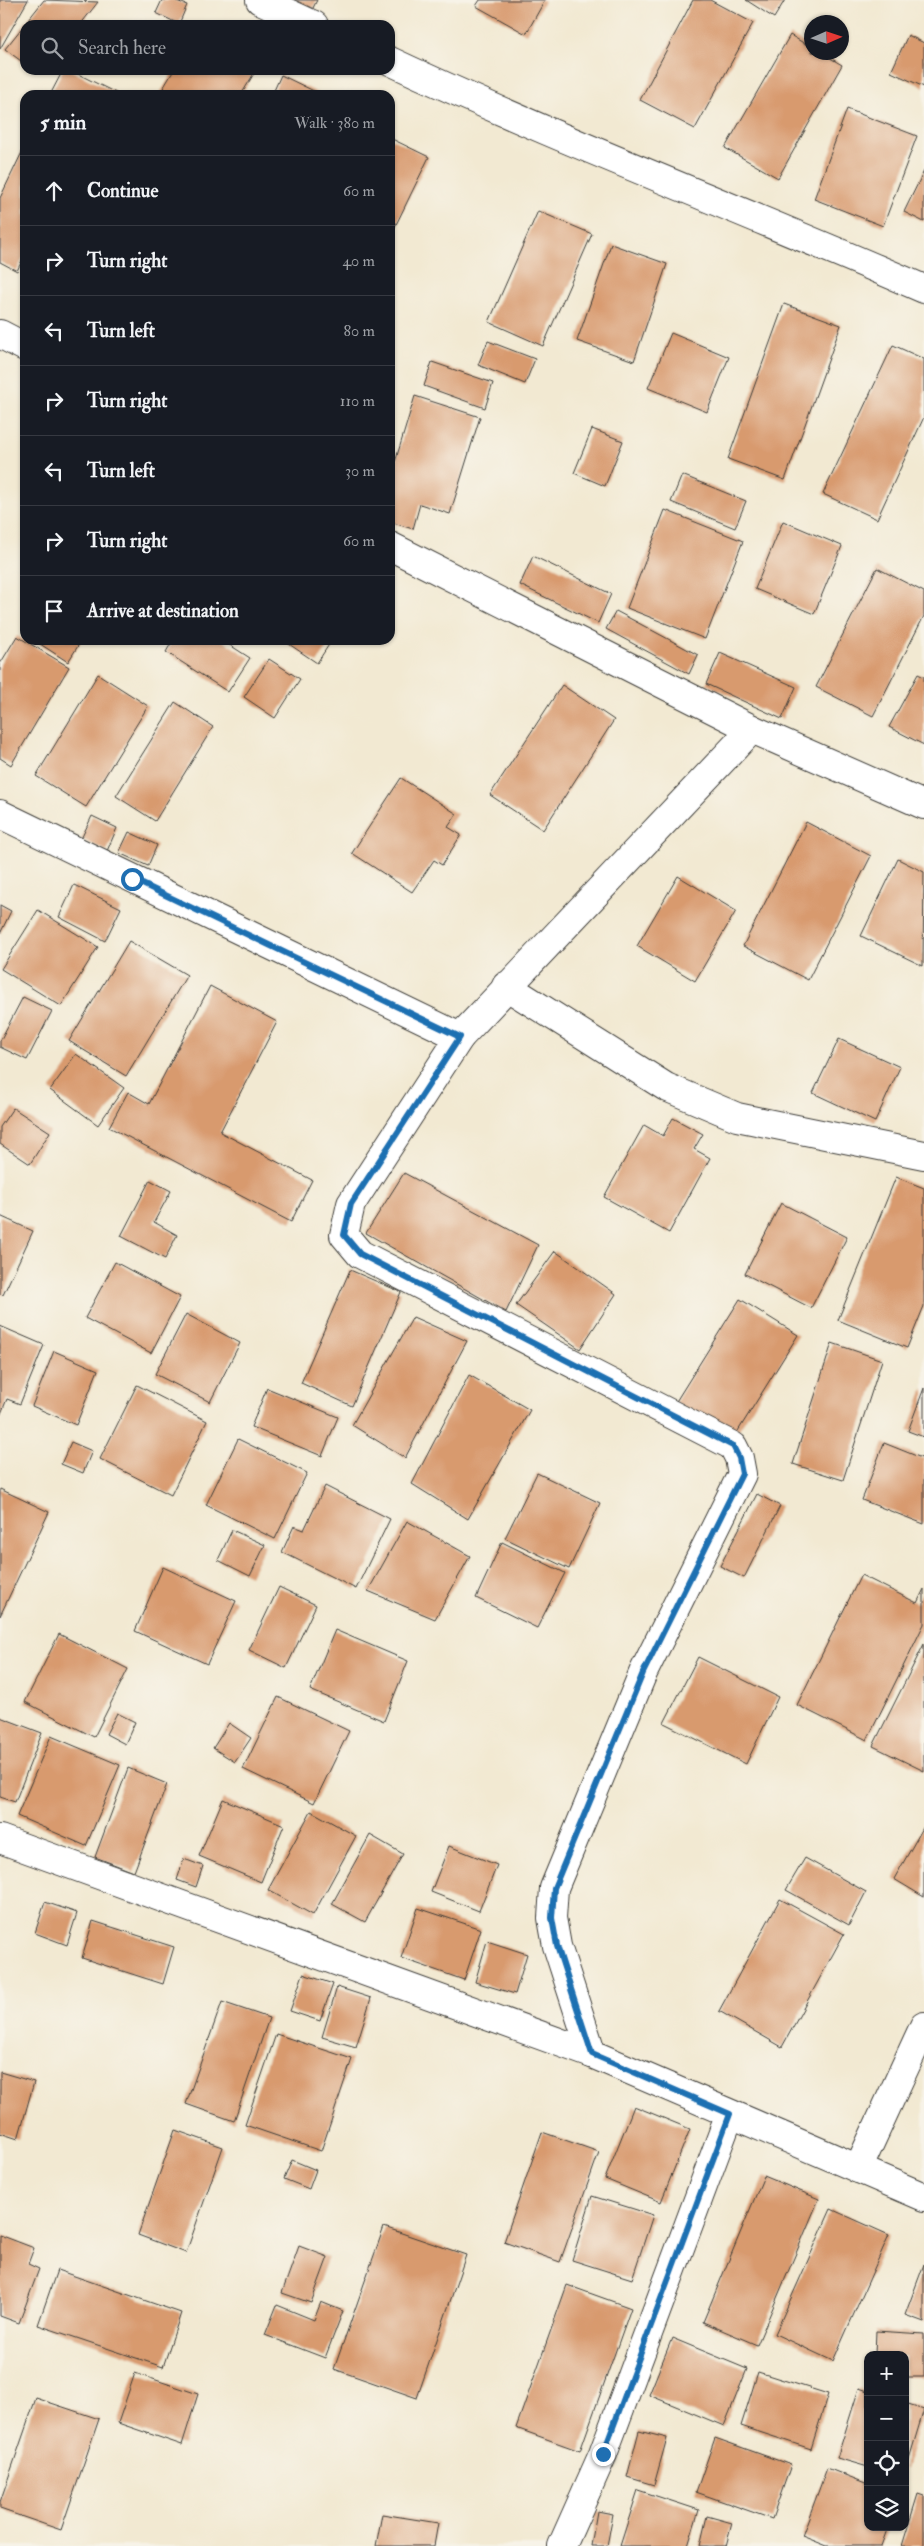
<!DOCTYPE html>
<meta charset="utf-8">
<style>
body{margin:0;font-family:"IM FELL Double Pica",serif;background:#20242c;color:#f1f3f6}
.controls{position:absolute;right:15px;bottom:15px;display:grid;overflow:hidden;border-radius:10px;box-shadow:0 1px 4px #0004}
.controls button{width:45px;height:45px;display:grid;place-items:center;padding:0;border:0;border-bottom:1px solid #363941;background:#171b24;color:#f1f3f6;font:25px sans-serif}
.compass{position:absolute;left:804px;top:15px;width:45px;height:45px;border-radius:50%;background:#171b24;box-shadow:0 1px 4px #0004;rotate:87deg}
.stop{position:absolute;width:15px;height:15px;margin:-11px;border:4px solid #1f6fb2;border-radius:50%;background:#fff}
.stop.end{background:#1f6fb2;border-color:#fff;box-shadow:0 1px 5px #0008}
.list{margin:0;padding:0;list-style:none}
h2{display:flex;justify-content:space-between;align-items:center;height:65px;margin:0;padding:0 20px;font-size:21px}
h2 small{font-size:16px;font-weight:400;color:#9ea1a6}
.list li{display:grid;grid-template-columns:32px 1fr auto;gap:15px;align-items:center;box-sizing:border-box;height:70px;padding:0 20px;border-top:1px solid #363941}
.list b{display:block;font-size:19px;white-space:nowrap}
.list em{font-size:16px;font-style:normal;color:#9ea1a6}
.icon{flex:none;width:28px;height:28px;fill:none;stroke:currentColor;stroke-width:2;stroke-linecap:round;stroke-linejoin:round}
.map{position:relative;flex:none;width:924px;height:2546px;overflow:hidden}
.search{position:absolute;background:#171b24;box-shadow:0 1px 4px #0004;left:20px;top:20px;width:375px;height:55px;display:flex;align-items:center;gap:12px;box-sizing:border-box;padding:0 18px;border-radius:15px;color:#9ea1a6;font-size:19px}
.panel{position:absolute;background:#171b24;box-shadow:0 1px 4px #0004;left:20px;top:90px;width:375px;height:555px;border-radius:15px}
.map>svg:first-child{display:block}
.building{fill:#d89a6e}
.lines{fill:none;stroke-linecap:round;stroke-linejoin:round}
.minor-casing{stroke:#3c3b37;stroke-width:30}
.minor{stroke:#fff;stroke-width:28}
.route{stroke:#1f6fb2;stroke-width:6}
</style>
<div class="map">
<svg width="924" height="2546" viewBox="0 0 924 2546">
<rect width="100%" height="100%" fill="#f7f3e8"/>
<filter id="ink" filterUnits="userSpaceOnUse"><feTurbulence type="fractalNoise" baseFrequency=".02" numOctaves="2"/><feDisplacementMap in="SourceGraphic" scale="10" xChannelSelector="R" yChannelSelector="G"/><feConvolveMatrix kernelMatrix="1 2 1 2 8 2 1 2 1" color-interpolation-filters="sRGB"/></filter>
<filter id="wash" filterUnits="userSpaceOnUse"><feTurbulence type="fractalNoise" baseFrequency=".0096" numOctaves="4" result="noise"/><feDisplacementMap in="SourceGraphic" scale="20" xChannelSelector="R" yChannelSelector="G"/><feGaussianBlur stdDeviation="1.12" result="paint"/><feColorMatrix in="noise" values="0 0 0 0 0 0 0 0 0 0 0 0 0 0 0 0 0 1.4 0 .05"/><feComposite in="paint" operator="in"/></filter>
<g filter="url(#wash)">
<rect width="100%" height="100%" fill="#f2e9d2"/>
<g id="blocks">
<!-- building -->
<g class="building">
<polygon points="0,0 28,0 0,49"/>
<polygon points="44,0 98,2 80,25 25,25 25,64 5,49"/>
<polygon points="162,0 174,0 187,5 179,24 156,13"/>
<polygon points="281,0 317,0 309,16"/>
<polygon points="480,0 545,0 526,34 476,6"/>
<polygon points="693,0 710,0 753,23 695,129 640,100"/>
<polygon points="746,0 785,0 774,18"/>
<polygon points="790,35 812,48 812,52 820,52 842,65 778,178 725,148"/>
<polygon points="908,35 924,43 924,87 891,72"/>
<polygon points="63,70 70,70 120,95 50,95"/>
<polygon points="174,70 256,70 241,95 159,95"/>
<polygon points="281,75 322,95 272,95"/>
<polygon points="847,109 917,136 883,226 814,199"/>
<polygon points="390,138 429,157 390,237"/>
<polygon points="25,146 25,254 17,271 0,262 0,198"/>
<polygon points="924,171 924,222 904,212"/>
<polygon points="538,211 592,234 543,346 489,322"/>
<polygon points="611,244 667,264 634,361 577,341"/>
<polygon points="784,304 841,325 785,480 728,459"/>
<polygon points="671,333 729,357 707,412 648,388"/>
<polygon points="488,341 535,359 525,384 478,365"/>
<polygon points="893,345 924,359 924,417 877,519 823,494"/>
<polygon points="432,362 493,383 485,408 424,386"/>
<polygon points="415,396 480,417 450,514 420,504 413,529 390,522 390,479"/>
<polygon points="592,429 623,441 605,486 574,473"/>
<polygon points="682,475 746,501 735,528 671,502"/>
<polygon points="665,510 743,541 705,639 627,608"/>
<polygon points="783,521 842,546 814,614 755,589"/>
<polygon points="533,556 611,594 598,623 520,585"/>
<polygon points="877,568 924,592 924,616 873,716 816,687"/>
<polygon points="616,611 698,655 689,674 606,629"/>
<polygon points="17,636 69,667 11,765 0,758 0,664"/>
<polygon points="34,640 79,640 81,641 68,662"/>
<polygon points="173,640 222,640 250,658 228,692 166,652"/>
<polygon points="283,640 332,640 317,663"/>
<polygon points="720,653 796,687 782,719 706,684"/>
<polygon points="269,659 300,679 275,718 244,697"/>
<polygon points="98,674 148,706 86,807 36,776"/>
<polygon points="918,674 924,677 924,745 889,727"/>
<polygon points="562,685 614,720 543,830 490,795"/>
<polygon points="175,702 213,727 155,821 116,796"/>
<polygon points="401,778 457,814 448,827 461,835 442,865 434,860 412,892 352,853"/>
<polygon points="92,816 117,828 107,851 81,839"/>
<polygon points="806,822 871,856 808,980 743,946"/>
<polygon points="129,832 157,845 148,866 119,853"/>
<polygon points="898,859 924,872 923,966 861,936"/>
<polygon points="678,876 736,911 695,981 637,946"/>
<polygon points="74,885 121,908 105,941 59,917"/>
<polygon points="0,905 11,911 0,934"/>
<polygon points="38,910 98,947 61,1006 1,969"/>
<polygon points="129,941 187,975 126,1076 69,1041"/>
<polygon points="210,986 277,1022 220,1132 312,1180 291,1222 109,1127 128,1092 149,1104"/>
<polygon points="23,997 52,1011 27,1060 0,1047 0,1041"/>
<polygon points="839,1039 900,1067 875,1122 813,1093"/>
<polygon points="76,1054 124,1088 98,1125 50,1090"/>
<polygon points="13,1108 50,1132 30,1164 0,1144 0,1127"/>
<polygon points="673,1118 703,1134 694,1149 710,1158 669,1233 604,1197 644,1125 663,1136"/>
<polygon points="404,1173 538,1245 506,1312 366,1233"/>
<polygon points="896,1177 924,1188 924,1306 907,1348 838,1320"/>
<polygon points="150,1180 171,1191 154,1222 177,1235 165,1259 121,1236"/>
<polygon points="781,1203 847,1237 811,1308 745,1274"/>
<polygon points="0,1216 33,1231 3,1295 0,1294"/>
<polygon points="555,1251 616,1294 580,1349 516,1305"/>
<polygon points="115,1262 180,1297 151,1353 85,1318"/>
<polygon points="350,1270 401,1292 352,1406 301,1383"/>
<polygon points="740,1299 798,1335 733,1439 675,1403"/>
<polygon points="186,1314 240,1343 210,1402 155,1374"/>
<polygon points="413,1317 467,1341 405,1458 352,1425"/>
<polygon points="0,1326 44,1345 20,1404 7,1399 0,1416"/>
<polygon points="832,1343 882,1360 843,1480 793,1464"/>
<polygon points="54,1351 98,1370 76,1425 32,1406"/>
<polygon points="469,1375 530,1410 468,1519 412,1484"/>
<polygon points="137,1385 207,1421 171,1495 100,1459"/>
<polygon points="267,1388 338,1417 322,1456 251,1427"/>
<polygon points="924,1388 924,1437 908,1431"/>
<polygon points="238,1439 307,1473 275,1539 206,1505"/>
<polygon points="71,1442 92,1451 83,1473 61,1464"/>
<polygon points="884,1443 924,1459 924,1524 862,1500"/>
<polygon points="537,1473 600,1503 569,1569 505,1538"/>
<polygon points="325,1486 390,1519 356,1589 282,1552 294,1526 304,1530"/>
<polygon points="0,1489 49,1512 0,1616"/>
<polygon points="757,1494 780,1506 744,1578 720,1566"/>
<polygon points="407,1521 470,1556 435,1619 368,1591"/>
<polygon points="232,1530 265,1545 250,1576 218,1560"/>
<polygon points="502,1542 565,1573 537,1628 476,1598"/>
<polygon points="163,1567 236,1601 207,1664 135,1631"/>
<polygon points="861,1575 917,1603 924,1589 924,1624 867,1740 797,1705"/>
<polygon points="279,1587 316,1605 286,1668 249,1650"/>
<polygon points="335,1630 408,1661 384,1721 310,1690"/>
<polygon points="59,1634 128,1669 94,1737 25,1702"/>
<polygon points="924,1644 924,1771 873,1746"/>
<polygon points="698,1657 778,1697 746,1764 664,1723"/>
<polygon points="278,1697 349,1731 314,1803 243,1769"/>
<polygon points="117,1713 135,1722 125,1744 106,1734"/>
<polygon points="0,1717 42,1733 15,1802 0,1797"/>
<polygon points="229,1723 251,1738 235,1762 213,1748"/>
<polygon points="51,1736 120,1765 86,1846 17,1816"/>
<polygon points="128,1768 167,1784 134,1872 95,1857"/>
<polygon points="223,1799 284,1825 261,1882 199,1856"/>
<polygon points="311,1811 356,1836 313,1915 268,1890"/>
<polygon points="924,1826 924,1897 894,1879"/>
<polygon points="370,1835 403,1854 365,1922 332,1904"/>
<polygon points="449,1846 497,1865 479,1911 431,1892"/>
<polygon points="805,1858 866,1892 849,1925 786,1890"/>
<polygon points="184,1859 203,1866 196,1887 177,1880"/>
<polygon points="780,1899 844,1934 782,2047 719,2011"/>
<polygon points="45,1902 77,1913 67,1945 35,1933"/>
<polygon points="418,1908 481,1929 464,1980 401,1958"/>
<polygon points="93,1921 174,1947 163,1984 82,1958"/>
<polygon points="487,1941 527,1954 515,1994 475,1982"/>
<polygon points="303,1974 333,1984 320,2021 290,2011"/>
<polygon points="337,1987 371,1998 356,2047 322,2037"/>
<polygon points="222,2002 269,2018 234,2121 186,2104"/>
<polygon points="276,2034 352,2059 321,2151 245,2125"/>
<polygon points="0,2072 34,2082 18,2139 0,2133"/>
<polygon points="634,2106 690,2129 661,2202 605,2179"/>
<polygon points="175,2130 223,2147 186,2253 138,2235"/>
<polygon points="542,2132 599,2152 560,2262 504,2242"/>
<polygon points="292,2160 316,2170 309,2189 284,2179"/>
<polygon points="764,2176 819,2199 757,2345 703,2322"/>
<polygon points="592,2196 653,2215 632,2279 572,2260"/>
<polygon points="831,2209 889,2235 833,2361 775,2334"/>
<polygon points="384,2227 466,2255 417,2398 334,2369"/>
<polygon points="0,2235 34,2248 28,2264 39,2269 19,2323 0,2316"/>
<polygon points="299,2246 328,2257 311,2303 282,2293"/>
<polygon points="924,2264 924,2322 905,2315"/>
<polygon points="57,2270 181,2313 163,2367 38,2325"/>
<polygon points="567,2285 631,2308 580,2451 516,2428"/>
<polygon points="321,2302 343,2311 325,2358 265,2335 277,2305 314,2320"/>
<polygon points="876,2331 924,2334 924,2377 905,2377 905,2355 875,2355"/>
<polygon points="672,2338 747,2369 724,2426 649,2395"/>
<polygon points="758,2372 828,2394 811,2449 741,2426"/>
<polygon points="135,2373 198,2394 182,2445 118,2423"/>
<polygon points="859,2388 868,2391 868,2467 837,2458"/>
<polygon points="36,2398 99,2419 61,2530 0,2509 0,2502"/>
<polygon points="905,2403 924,2409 906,2469 905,2469"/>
<polygon points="639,2431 667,2438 654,2485 627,2477"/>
<polygon points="715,2438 791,2465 772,2519 696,2492"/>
<polygon points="827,2468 868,2484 868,2527 888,2527 881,2546 827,2546 802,2536"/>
<polygon points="638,2490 699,2510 688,2546 620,2546"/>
<polygon points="918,2494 924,2496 924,2546 902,2546"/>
<polygon points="597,2511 613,2514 607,2546 591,2546"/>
<polygon points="382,2514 438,2523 434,2546 376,2546"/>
<polygon points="707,2516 732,2523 726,2546 700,2546"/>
</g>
</g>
</g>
<g filter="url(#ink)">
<use href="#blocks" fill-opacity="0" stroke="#3c3b37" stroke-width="1"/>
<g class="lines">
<!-- minor casing -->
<g class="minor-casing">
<g id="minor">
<polyline points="260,0 314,25"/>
<path d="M390,61c175,82 356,150 534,228"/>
<polyline points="0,334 25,347"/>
<polyline points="390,546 752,729 924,805"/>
<polyline points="0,814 460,1037 752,729"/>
<polyline points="506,986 666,1087 737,1117 924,1155"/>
<polyline points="460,1037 351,1204 344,1235 360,1254 733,1446 739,1458 742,1474 643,1673 554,1888 552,1918 557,1946 592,2054"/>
<polyline points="0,1839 592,2054 924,2197"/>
<polyline points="858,2169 924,2026"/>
<polyline points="562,2546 603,2454 730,2114"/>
</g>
</g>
<!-- minor -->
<use href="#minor" class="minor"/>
</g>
</g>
<g class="lines" filter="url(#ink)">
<!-- route -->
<polyline class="route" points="132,879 460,1037 351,1204 344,1235 360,1254 733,1446 739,1458 742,1474 643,1673 554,1888 552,1918 557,1946 592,2054 730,2114 603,2454"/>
</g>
</svg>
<div class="controls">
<button>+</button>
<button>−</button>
<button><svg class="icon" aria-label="locate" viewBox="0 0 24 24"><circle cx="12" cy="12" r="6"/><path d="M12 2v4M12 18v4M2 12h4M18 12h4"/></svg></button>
<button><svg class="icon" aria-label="layers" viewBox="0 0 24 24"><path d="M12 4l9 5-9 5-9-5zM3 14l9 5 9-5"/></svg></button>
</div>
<svg class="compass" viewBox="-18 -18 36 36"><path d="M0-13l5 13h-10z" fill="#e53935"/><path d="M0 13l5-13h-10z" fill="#9ea1a6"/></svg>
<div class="stop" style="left:132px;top:879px"></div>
<div class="stop end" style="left:603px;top:2454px"></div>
<div class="search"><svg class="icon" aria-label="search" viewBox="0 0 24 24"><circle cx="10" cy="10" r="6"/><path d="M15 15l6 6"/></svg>Search here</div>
<section class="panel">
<h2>5 min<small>Walk · 380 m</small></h2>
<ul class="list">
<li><svg class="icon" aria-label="ahead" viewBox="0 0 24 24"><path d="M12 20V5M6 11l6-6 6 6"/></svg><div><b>Continue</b></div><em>60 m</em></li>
<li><svg class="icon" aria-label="right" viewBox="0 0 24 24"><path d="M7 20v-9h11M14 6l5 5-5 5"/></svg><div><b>Turn right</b></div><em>40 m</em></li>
<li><svg class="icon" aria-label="left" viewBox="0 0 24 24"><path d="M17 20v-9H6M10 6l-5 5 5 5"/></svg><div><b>Turn left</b></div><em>80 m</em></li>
<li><svg class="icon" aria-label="right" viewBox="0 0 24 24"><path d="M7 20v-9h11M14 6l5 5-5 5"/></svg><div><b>Turn right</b></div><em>110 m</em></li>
<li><svg class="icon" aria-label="left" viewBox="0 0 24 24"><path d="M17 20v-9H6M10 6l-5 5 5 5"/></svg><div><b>Turn left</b></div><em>30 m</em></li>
<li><svg class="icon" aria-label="right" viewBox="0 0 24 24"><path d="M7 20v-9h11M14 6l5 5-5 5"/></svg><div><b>Turn right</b></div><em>60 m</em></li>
<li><svg class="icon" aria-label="arrive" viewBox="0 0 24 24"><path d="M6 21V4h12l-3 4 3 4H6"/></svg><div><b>Arrive at destination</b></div></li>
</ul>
</section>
</div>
